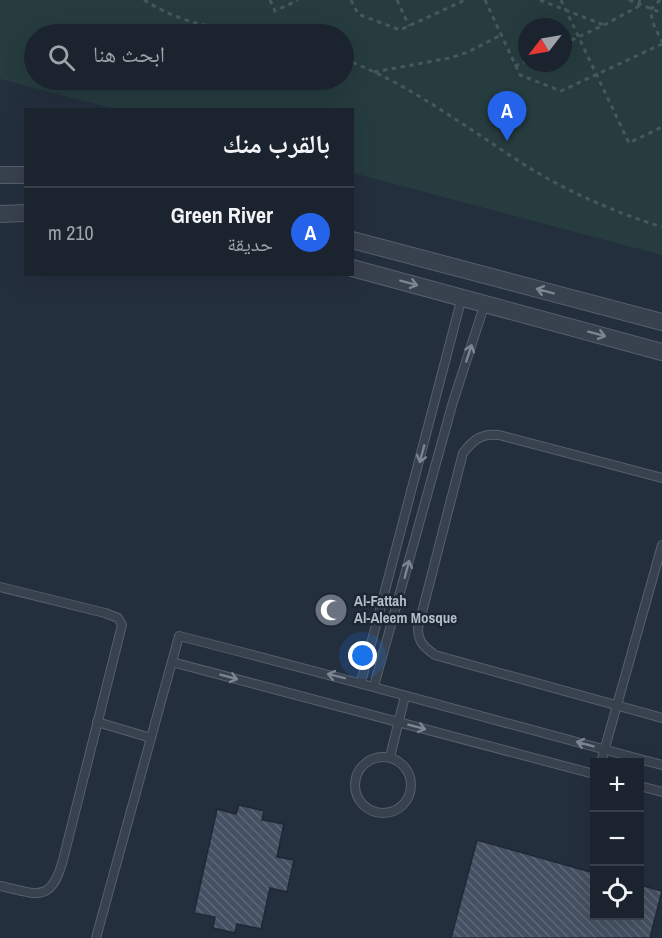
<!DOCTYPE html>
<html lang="ar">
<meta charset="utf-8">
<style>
body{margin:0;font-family:"Archivo Narrow","Noto Naskh Arabic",sans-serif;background:#282f3a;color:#f1f3f6;direction:rtl}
.controls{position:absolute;right:18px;bottom:18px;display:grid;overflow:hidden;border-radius:0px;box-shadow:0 6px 24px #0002}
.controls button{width:54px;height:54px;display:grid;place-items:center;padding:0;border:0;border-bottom:2px solid #39404a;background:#1b232e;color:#f1f3f6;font:30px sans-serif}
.compass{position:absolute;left:518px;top:18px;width:54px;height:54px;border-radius:50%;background:#1b232e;box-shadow:0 6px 24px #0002;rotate:239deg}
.you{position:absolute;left:363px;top:656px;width:21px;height:21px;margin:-15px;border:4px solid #fff;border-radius:50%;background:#1a73e8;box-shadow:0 0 0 9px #1a73e833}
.badge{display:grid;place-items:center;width:39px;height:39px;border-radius:50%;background:#2563eb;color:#fff;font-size:20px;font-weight:700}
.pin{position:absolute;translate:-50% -50px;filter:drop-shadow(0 2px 3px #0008)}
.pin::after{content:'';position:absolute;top:32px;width:21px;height:18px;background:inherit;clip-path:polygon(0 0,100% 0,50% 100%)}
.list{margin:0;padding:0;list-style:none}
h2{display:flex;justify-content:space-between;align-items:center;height:78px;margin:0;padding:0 24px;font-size:26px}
h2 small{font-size:20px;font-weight:400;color:#a0a4aa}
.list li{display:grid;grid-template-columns:39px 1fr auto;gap:18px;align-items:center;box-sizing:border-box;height:90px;padding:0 24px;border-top:2px solid #39404a}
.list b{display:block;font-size:22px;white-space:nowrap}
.list p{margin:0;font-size:20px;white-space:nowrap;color:#a0a4aa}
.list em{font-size:20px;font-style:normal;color:#a0a4aa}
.icon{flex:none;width:33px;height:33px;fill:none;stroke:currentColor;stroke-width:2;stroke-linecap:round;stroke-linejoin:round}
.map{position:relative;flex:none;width:662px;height:938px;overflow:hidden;direction:ltr}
.search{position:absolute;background:#1b232e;box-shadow:0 6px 24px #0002;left:24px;top:24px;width:330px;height:66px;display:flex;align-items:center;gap:15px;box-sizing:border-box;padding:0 21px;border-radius:33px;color:#a0a4aa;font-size:22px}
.panel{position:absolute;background:#1b232e;box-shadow:0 6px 24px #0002;left:24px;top:108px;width:330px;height:168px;border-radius:0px;direction:rtl}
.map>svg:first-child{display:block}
.green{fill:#263c3f;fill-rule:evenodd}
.building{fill:url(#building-back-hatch);stroke:#1f2835;stroke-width:1.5}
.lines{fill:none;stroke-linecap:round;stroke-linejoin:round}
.service-casing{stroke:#565f6c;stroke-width:10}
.minor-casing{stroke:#565f6c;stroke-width:18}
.path{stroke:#44595c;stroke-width:3;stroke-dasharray:4.5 4.5;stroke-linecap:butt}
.service{stroke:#38414e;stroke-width:8}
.minor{stroke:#38414e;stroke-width:16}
.oneway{stroke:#7c8592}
.labels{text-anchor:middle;stroke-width:5;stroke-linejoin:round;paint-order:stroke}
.poi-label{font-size:15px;font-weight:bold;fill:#b4bcc9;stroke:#1d2633;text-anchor:start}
</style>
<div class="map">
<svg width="662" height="938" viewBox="0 0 662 938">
<defs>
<pattern id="building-back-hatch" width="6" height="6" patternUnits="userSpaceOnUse" patternTransform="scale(1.5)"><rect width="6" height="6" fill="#455162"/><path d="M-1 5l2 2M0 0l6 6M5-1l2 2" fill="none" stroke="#5d6877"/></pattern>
</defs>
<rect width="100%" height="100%" fill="#242f3e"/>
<!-- green -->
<path class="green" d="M0,0h662v255l-309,-82 -1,-63 -238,-1 -114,-30zM527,27h36v36h-36zM34,34h310v46h-310z"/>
<!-- building -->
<g class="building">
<polygon points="239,805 264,811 262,820 284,824 277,857 294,860 287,892 270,888 261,929 237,924 235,933 213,928 215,917 194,913 217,809 236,814"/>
<polygon points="477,840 594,873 594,916 640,916 640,885 662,891 650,938 451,938"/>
</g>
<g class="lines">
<!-- service casing -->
<g class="service-casing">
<g id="service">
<path d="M662,478l-163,-43c-17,-2 -25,4 -36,18l-45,175c0,14 6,19 17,27l227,63"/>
<path d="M0,587l105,26 13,5 4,7 -59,235c-12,44 -26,34 -63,26"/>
<polyline points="172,662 594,774"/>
<polyline points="361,682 462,297"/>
<polyline points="374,686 453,402 485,303"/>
<polyline points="97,722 151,738"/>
<circle cx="383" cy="785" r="28"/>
<polyline points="390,757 405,696"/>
<polyline points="601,762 662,545"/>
<polyline points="640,786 662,792"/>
<path d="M96,938l83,-302c162,41 322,86 483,129"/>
</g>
</g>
<!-- minor casing -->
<g class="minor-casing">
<g id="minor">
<polyline points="0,175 26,175"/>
<polyline points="0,214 26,213"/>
<polyline points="352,240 662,322"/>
<polyline points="352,268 662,352"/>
</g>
</g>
<!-- path -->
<g class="path">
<path d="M144,0c33,21 67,28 106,34"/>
<polyline points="270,0 275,11 298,0"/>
<polyline points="351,0 358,14 400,30 465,0"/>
<polyline points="397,0 409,26"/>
<polyline points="485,0 520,75 561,91 662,44"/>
<polyline points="540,0 604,25"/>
<polyline points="561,0 629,143 662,127"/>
<polyline points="629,0 662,13"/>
<polyline points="660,0 651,9 652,21 662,42"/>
<polyline points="563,44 604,25 641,5 639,0"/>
<path d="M344,59c63,24 116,64 173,101 44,29 94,51 145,67"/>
<polyline points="515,66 527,61"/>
<polyline points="374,72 450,58 468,52 501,35"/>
</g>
<!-- service -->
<use href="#service" class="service"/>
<!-- minor -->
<use href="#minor" class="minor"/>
</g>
<!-- one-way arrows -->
<defs><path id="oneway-shaft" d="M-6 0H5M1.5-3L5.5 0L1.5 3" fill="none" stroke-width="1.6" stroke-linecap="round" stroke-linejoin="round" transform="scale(1.5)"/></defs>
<g class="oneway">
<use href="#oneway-shaft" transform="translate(409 283) rotate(15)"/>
<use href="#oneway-shaft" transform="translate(545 291) rotate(-165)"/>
<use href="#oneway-shaft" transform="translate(597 334) rotate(15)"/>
<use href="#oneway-shaft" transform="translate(469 353) rotate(-72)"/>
<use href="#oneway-shaft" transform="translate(422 454) rotate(105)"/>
<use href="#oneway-shaft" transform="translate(407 569) rotate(-75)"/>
<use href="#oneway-shaft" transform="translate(336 676) rotate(-166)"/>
<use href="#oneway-shaft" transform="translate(229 677) rotate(15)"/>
<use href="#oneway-shaft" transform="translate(417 727) rotate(15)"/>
<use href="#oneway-shaft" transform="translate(585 744) rotate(-165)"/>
</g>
<!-- icons -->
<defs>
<g id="mosque-disc" transform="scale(1.725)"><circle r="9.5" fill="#6b7280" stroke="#1d2633"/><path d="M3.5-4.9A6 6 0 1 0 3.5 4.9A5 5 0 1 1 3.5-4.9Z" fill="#fff"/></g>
</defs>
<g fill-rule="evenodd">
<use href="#mosque-disc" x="331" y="610"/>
</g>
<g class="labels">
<!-- poi labels -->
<g class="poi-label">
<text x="354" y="606">Al-Fattah<tspan x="354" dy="17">Al-Aleem Mosque</tspan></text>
</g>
</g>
</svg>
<div class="controls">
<button>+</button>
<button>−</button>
<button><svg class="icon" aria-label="locate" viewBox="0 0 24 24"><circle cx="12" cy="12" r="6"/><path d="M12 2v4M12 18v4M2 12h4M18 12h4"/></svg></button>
</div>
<svg class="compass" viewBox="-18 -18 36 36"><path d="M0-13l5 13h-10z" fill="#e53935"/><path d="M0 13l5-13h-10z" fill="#a0a4aa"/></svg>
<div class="you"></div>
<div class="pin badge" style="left:507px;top:141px">A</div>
<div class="search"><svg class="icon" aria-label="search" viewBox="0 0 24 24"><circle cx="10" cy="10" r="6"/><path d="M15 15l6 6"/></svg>ابحث هنا</div>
<section class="panel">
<h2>بالقرب منك<small></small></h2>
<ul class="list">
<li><span class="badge">A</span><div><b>Green River</b><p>حديقة</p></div><em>210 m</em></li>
</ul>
</section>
</div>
